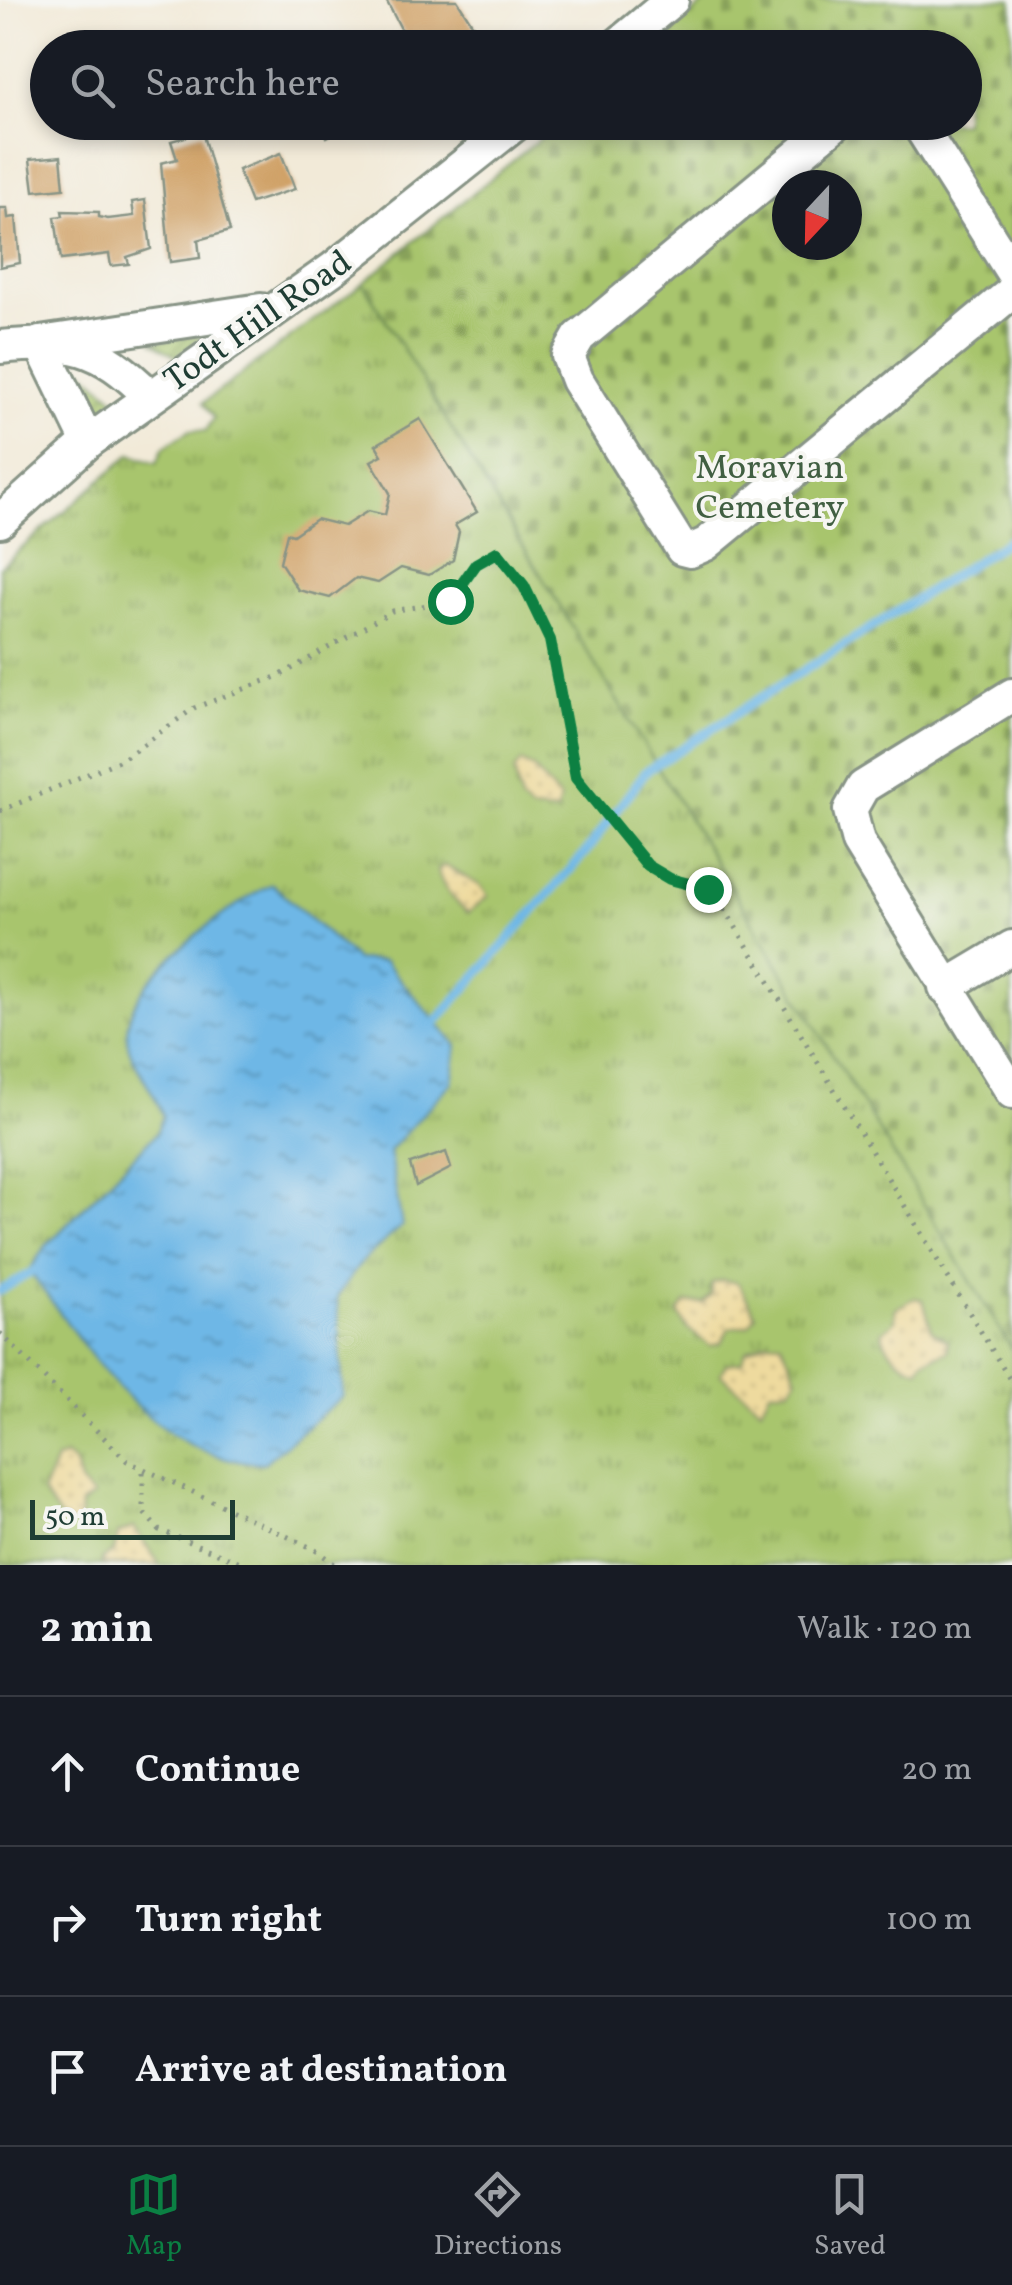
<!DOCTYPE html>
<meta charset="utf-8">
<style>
body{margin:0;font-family:Vollkorn,serif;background:#20242c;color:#f1f3f6}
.compass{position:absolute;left:772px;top:170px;width:90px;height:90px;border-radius:50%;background:#171b24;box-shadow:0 5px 15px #0003;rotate:202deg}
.scale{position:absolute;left:30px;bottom:25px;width:205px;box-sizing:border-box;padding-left:10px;border:5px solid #1f3d34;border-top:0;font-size:28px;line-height:35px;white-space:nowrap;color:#1f3d34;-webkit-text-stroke:8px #f6f6f2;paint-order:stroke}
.stop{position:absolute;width:30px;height:30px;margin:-22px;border:8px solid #0b8043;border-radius:50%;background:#fff}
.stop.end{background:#0b8043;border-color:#fff;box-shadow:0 2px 10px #0008}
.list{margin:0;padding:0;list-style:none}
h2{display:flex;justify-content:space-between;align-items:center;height:130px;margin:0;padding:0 40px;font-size:42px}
h2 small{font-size:32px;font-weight:400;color:#9ea1a6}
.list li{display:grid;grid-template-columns:65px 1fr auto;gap:30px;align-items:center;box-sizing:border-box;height:150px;padding:0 40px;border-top:2px solid #363941}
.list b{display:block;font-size:38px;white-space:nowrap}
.list em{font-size:32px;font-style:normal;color:#9ea1a6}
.icon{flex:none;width:55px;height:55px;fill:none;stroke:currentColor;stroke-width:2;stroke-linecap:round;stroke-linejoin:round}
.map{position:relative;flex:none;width:1012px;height:1565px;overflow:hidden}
.search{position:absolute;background:#171b24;box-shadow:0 5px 15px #0003;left:30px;right:30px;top:30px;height:110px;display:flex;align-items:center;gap:25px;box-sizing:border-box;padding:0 35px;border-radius:55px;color:#9ea1a6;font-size:38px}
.sheet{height:580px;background:#171b24}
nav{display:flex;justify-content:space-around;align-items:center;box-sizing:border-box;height:140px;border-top:2px solid #363941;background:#171b24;font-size:28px;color:#9ea1a6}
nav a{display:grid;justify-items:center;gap:5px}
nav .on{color:#0b8043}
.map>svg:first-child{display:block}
.grass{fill:url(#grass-tufts);stroke:#648150;stroke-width:2.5}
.sand{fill:url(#sand-dots);stroke:#868c69;stroke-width:2.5}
.cemetery{fill:url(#cemetery-stones);stroke:#648150;stroke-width:2.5;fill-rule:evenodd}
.garden{fill:url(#garden-furrows);stroke:#648150;stroke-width:2.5}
.water{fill:url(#water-ripples);stroke:#467a8d;stroke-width:2.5}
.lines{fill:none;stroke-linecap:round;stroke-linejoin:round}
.stream{stroke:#6eb7e6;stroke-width:9}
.building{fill:#d0a267}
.minor-casing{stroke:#889486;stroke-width:38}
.path{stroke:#889486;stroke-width:5;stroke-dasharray:2.5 8;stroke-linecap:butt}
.minor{stroke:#fff;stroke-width:32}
.route{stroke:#0b8043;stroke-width:12}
.labels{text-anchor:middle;stroke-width:8;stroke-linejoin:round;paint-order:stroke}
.street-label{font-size:35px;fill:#1f3d34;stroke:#f6f6f2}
.park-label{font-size:35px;fill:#415f42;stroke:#f6f6f2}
</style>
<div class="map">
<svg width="1012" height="1565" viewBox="0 0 1012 1565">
<defs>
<pattern id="grass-tufts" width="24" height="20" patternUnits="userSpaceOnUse" patternTransform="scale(2.5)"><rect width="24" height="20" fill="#a8c56d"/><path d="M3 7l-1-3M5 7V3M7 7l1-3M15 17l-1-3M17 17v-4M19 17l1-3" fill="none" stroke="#88a15a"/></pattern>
<pattern id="sand-dots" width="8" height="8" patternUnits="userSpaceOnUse" patternTransform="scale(2.5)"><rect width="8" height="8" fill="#eeda9e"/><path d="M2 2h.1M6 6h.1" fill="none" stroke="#ccbc89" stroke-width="1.8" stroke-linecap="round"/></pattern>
<pattern id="cemetery-stones" width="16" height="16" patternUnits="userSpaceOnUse" patternTransform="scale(2.5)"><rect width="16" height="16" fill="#a8c56d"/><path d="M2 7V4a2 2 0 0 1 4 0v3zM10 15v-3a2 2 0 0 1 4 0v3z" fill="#88a15a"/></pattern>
<pattern id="garden-furrows" width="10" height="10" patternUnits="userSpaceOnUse" patternTransform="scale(2.5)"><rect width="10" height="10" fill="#a8c56d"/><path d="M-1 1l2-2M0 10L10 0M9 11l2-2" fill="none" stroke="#88a15a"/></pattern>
<pattern id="water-ripples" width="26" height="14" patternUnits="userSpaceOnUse" patternTransform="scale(2.5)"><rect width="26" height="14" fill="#6eb7e6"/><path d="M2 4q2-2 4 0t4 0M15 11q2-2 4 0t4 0" fill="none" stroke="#5a96bb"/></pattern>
</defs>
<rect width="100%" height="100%" fill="#f6f6f2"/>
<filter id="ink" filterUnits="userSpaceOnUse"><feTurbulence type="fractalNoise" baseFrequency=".01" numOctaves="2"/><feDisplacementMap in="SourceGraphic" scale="20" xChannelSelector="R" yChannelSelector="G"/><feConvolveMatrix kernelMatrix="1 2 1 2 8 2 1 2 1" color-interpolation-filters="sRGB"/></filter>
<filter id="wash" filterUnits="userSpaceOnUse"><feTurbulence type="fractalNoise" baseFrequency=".0048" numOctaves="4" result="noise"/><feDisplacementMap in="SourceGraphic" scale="40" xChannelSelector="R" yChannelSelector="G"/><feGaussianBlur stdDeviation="2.25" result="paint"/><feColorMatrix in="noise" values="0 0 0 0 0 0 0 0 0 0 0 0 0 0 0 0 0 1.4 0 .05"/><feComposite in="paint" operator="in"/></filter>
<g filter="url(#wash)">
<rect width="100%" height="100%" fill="#f2ead8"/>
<!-- grass -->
<polygon class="grass" points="363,283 1012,1349 1012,1565 0,1565 0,567 131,454 157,463 163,448 190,430 206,431 214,418 203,403"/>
<!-- sand -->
<g class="sand">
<polygon points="521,762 533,768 560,799 557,812 530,810 521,801 514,771"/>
<path d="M444,865l37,21 7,10 -20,17c-13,-12 -27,-25 -30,-43z"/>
<polygon points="723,1280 738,1283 756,1315 749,1325 729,1328 721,1343 710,1346 687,1328 678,1313 685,1303 703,1303 711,1295 712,1283"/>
<path d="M915,1298l8,2 9,31 16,10v10l-25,10 -4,8c-15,-3 -36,-21 -37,-37l13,-11v-12z"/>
<polygon points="767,1341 781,1342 797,1377 790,1388 770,1391 761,1408 720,1374 726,1364 742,1362 746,1351"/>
<polygon points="65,1456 75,1464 80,1483 93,1497 81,1505 80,1523 75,1525 60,1517 42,1493 56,1460"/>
<polygon points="134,1527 160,1565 102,1565 102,1559 114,1551 118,1534"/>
</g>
<!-- cemetery -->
<path class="cemetery" d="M709,0h303v1349l-649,-1066 196,-160 405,-1v-74l-313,-1zM787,185h60v60h-60z"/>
<!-- garden -->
<g class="garden">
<polygon points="205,334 176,357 153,342"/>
<polygon points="84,371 116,399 100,412 94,411 80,374"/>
</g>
<!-- water -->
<path class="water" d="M272,884l84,76 28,1 73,85 -5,36 -63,69 13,75 -39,34 -26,36 6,100 -79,67c-112,-1 -174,-112 -235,-192l16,-24 111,-113 7,-18c-8,-23 -28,-49 -34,-68 -18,-61 97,-140 143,-164z"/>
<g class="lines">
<!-- stream -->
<g class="stream">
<polyline points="429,1030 585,853 646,771 1012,538"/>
<polyline points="0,1291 40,1267"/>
</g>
</g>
<g id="blocks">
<!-- building -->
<g class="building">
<polygon points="386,0 457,0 485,44 411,48"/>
<polygon points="320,122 346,122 348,126 327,137"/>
<polygon points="202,132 230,231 198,240 200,258 170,262 161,163 177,159 171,141"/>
<polygon points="281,153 295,189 251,203 238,170"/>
<polygon points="61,156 64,188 34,191 30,159"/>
<polygon points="145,200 151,249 127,257 129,264 111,266 109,254 61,260 55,217 63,216 62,211 99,212 99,217 108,219 134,216 132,202"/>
<polygon points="0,208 7,208 8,218 16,217 20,263 0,267"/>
<polygon points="420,419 477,512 455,525 459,532 453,560 429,575 401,568 378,583 356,578 330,598 298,590 280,562 287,533 293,535 316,519 344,526 368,511 385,515 390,493 371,461 382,455 376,445"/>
<polygon points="446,1152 451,1168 416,1186 410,1164"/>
</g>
</g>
</g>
<g filter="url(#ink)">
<use href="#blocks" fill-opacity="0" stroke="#889486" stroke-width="2.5"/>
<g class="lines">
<!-- minor casing -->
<g class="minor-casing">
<g id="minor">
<polyline points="614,48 672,0"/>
<polyline points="838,122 579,337 568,356 577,380 682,549 690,551 706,544 1012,292"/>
<polyline points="917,122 1012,272"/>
<polyline points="40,343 261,310"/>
<polyline points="40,343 88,442"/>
<path d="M0,347c72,-7 98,-2 150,49"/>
<polyline points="0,521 88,442 334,268 518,122"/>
<polyline points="1012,695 863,787 850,810 858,842 1012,1092"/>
<polyline points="945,987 1012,947"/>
</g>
</g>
<!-- path -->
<g class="path">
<polyline points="0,811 123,759 194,708 281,675 392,611 450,601 476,564 497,552 524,586 550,640 576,778 648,866 670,879 708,889 726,911 1012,1383"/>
<polyline points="0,1333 127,1461 314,1549 336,1565"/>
<polyline points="143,1472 143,1512 159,1530 248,1565"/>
</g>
<!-- minor -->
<use href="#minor" class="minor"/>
</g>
</g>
<g class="lines" filter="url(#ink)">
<!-- route -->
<polyline class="route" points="450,601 476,564 497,552 524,586 550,640 576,778 648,866 670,879 708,889"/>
</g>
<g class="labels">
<!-- street labels -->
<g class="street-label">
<text transform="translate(257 320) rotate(-35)" y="12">Todt Hill Road</text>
</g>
<!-- park labels -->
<g class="park-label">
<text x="770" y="478">Moravian<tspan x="770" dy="40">Cemetery</tspan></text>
</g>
</g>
</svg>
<svg class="compass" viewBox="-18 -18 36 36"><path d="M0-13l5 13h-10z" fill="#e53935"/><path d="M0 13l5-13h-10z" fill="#9ea1a6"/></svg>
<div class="scale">50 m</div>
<div class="stop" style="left:450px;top:601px"></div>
<div class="stop end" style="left:708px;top:889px"></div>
<div class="search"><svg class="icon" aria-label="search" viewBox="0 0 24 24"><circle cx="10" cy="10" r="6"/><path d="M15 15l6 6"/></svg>Search here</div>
</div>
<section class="sheet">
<h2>2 min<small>Walk · 120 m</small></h2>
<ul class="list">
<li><svg class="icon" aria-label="ahead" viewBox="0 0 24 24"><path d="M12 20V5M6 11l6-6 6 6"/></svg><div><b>Continue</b></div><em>20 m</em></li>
<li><svg class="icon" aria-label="right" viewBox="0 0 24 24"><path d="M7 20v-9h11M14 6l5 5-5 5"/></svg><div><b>Turn right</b></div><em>100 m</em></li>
<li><svg class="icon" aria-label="arrive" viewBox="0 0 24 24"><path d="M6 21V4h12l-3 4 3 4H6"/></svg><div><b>Arrive at destination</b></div></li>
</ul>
</section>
<nav>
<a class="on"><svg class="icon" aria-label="map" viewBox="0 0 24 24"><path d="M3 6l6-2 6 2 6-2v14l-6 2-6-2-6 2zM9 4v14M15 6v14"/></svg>Map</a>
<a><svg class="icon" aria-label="directions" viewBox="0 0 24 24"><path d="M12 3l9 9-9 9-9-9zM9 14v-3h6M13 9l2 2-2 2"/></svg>Directions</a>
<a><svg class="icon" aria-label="saved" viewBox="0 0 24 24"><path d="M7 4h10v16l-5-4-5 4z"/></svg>Saved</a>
</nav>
